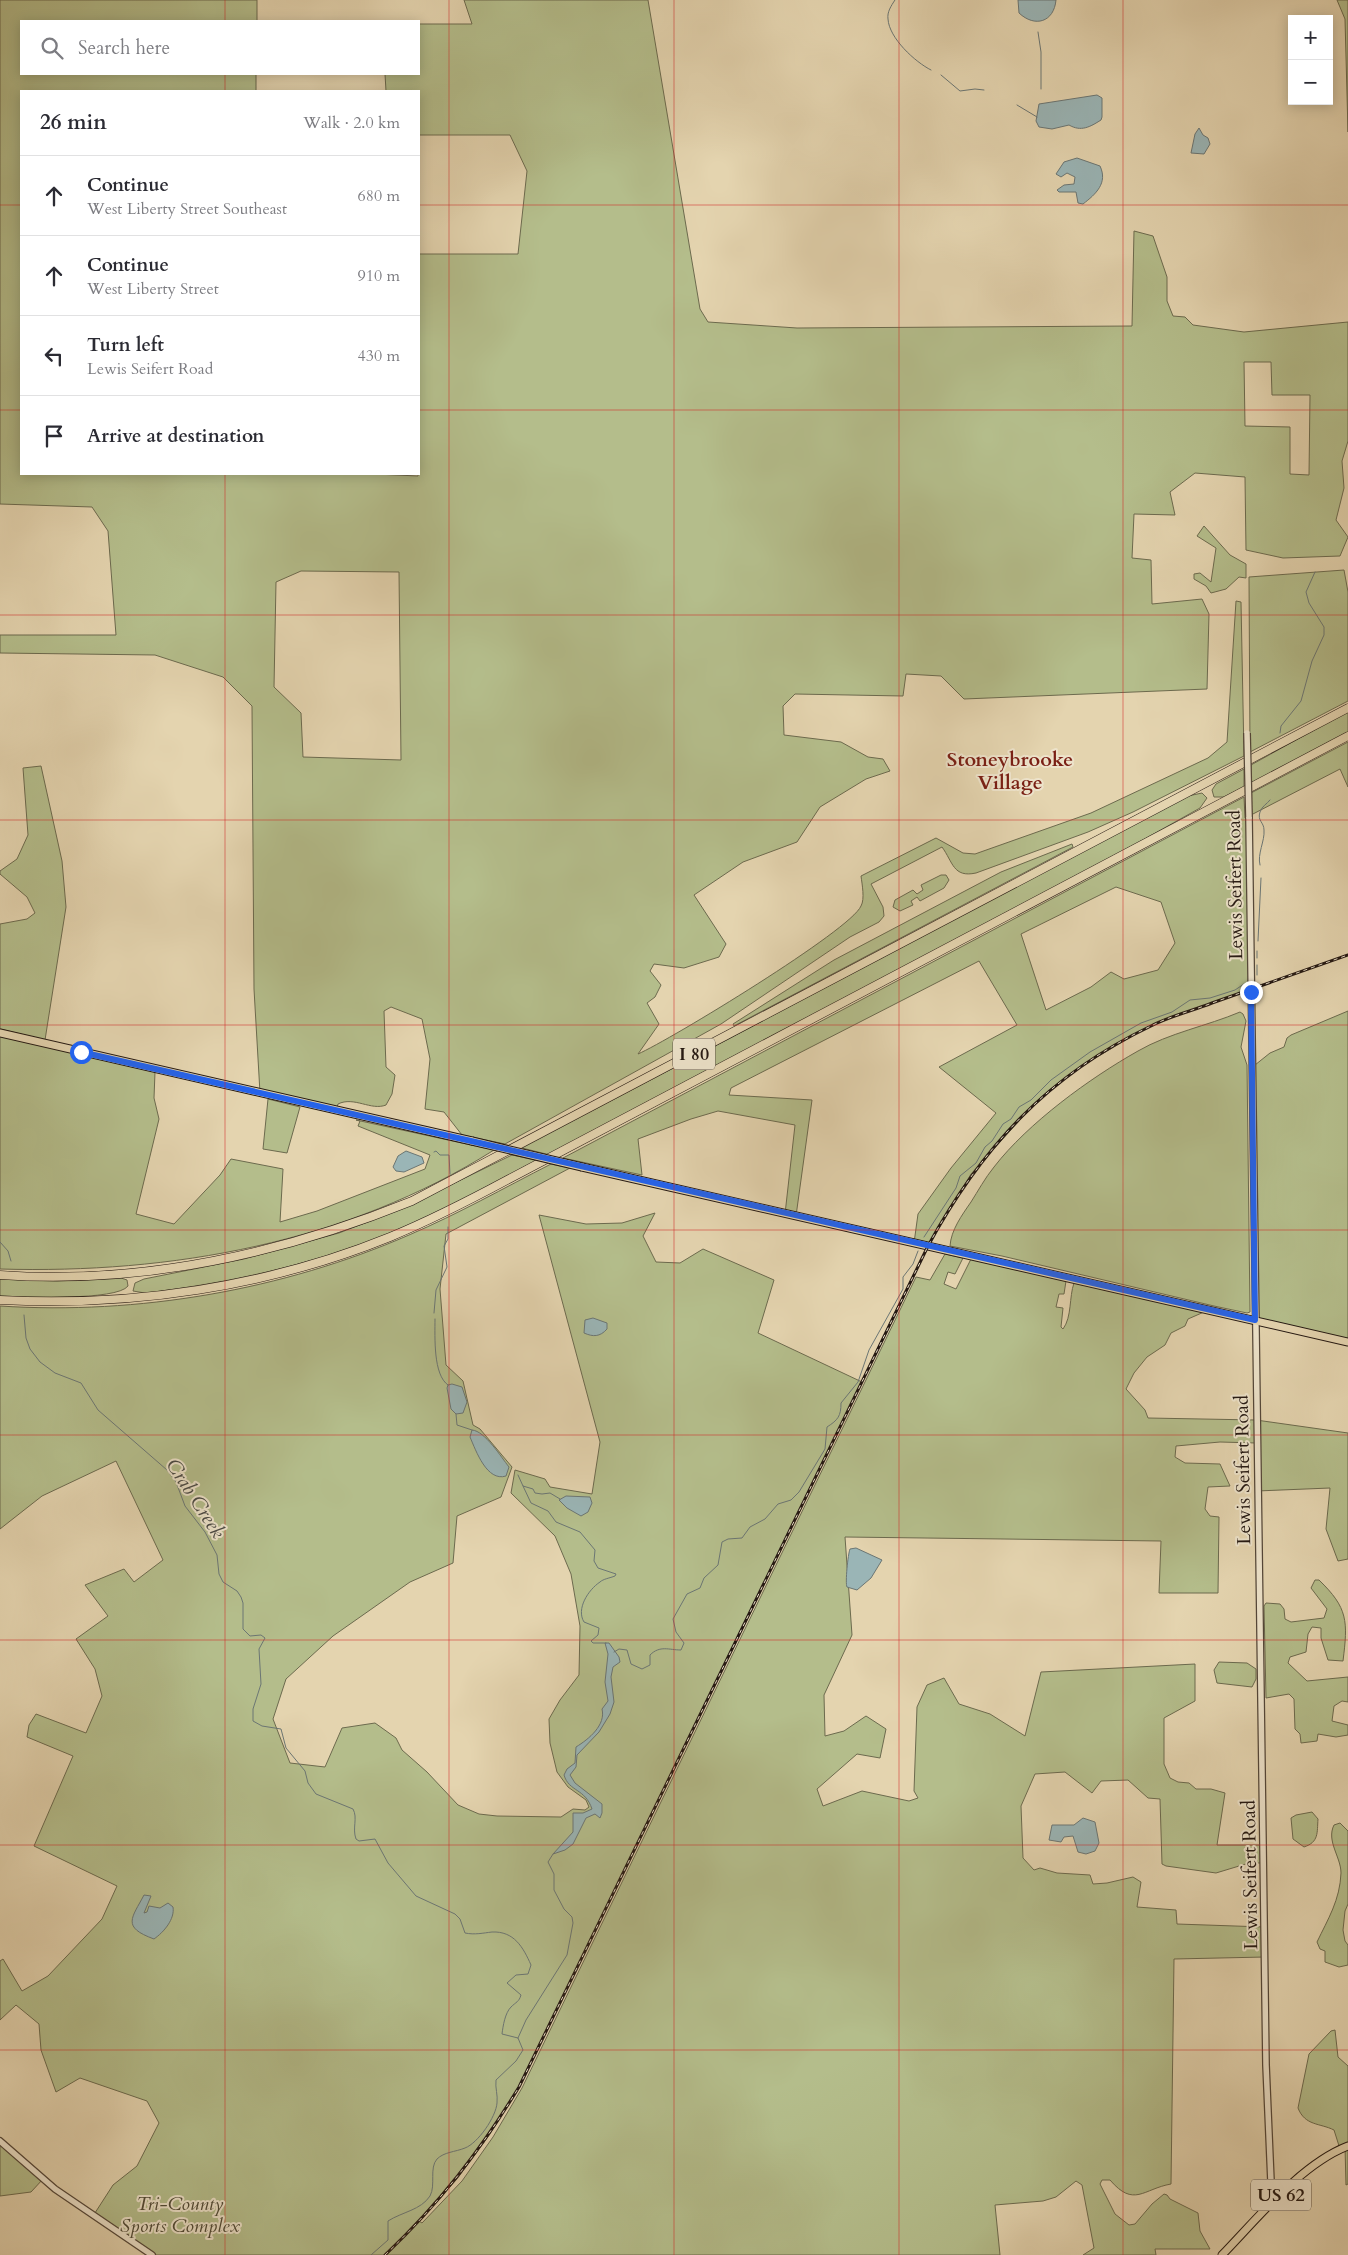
<!DOCTYPE html>
<meta charset="utf-8">
<style>
body{margin:0;font-family:Cardo,serif;background:#f2f2f3;color:#2b2b33}
.controls{position:absolute;right:15px;top:15px;display:grid;overflow:hidden;border-radius:0px;box-shadow:0 2px 12px #0003}
.controls button{width:45px;height:45px;display:grid;place-items:center;padding:0;border:0;border-bottom:1px solid #e1e1e2;background:#fff;color:#2b2b33;font:25px sans-serif}
.stop{position:absolute;width:15px;height:15px;margin:-11px;border:4px solid #2563eb;border-radius:50%;background:#fff}
.stop.end{background:#2563eb;border-color:#fff;box-shadow:0 1px 5px #0008}
.list{margin:0;padding:0;list-style:none}
h2{display:flex;justify-content:space-between;align-items:center;height:65px;margin:0;padding:0 20px;font-size:21px}
h2 small{font-size:16px;font-weight:400;color:#7c7c81}
.list li{display:grid;grid-template-columns:32px 1fr auto;gap:15px;align-items:center;box-sizing:border-box;height:80px;padding:0 20px;border-top:1px solid #e1e1e2}
.list b{display:block;font-size:19px;white-space:nowrap}
.list p{margin:0;font-size:16px;white-space:nowrap;color:#7c7c81}
.list em{font-size:16px;font-style:normal;color:#7c7c81}
.icon{flex:none;width:28px;height:28px;fill:none;stroke:currentColor;stroke-width:2;stroke-linecap:round;stroke-linejoin:round}
.map{position:relative;flex:none;width:1348px;height:2255px;overflow:hidden}
.search{position:absolute;background:#fff;box-shadow:0 2px 12px #0003;left:20px;top:20px;width:400px;height:55px;display:flex;align-items:center;gap:12px;box-sizing:border-box;padding:0 18px;border-radius:0px;color:#7c7c81;font-size:19px}
.panel{position:absolute;background:#fff;box-shadow:0 2px 12px #0003;left:20px;top:90px;width:400px;height:385px;border-radius:0px}
.map>svg:first-child{display:block}
.green{fill:#b4bd8b;stroke:#6c6a4e;fill-rule:evenodd}
.water{fill:#9ab5b6;stroke:#6b7674}
.lines{fill:none;stroke-linecap:round;stroke-linejoin:round}
.stream{stroke:#6b7674;stroke-width:1}
.minor-casing{stroke:#544739;stroke-width:8}
.major-casing{stroke:#241812;stroke-width:9}
.highway-casing{stroke:#241812;stroke-width:9}
.minor{stroke:#ede3cb;stroke-width:5.5}
.major{stroke:#e4d4af;stroke-width:7}
.highway{stroke:#e4d4af;stroke-width:8}
.rail-casing{stroke:#241812;stroke-width:3}
.rail{stroke:#ede3cb;stroke-width:1;stroke-dasharray:4;stroke-linecap:butt}
.minor-bridge-casing{stroke:#544739;stroke-width:8;stroke-linecap:butt}
.major-bridge-casing{stroke:#241812;stroke-width:9;stroke-linecap:butt}
.minor-bridge{stroke:#ede3cb;stroke-width:5.5}
.major-bridge{stroke:#e4d4af;stroke-width:7}
.route{stroke:#2563eb;stroke-width:6}
.grid{fill:none;stroke:#d62828;stroke-width:1;stroke-opacity:0.55}
.labels{text-anchor:middle;stroke-width:4;stroke-linejoin:round;paint-order:stroke}
.shield{fill:#ede3cb;stroke:#60554a;stroke-width:1}
.shield-label{font-size:18px;font-weight:bold;fill:#241812}
.street-label{font-size:19px;fill:#241812;stroke:#ede3cb}
.park-label{font-size:19px;font-style:italic;fill:#4f4a36;stroke:#ede3cb}
.neighbourhood-label{font-size:20px;font-weight:bold;fill:#7a1f14;stroke:#ede3cb}
.water-label{font-size:20px;font-style:italic;fill:#474743;stroke:#ede3cb}
</style>
<div class="map">
<svg width="1348" height="2255" viewBox="0 0 1348 2255">
<rect width="100%" height="100%" fill="#e4d4af"/>
<filter id="stains"><feTurbulence type="fractalNoise" baseFrequency=".004" numOctaves="4"/><feColorMatrix values="0 0 0 0 .2 0 0 0 0 .09 0 0 0 0 .02 0 0 0 .5 -.17"/></filter>
<radialGradient id="worn" r=".72"><stop offset=".6" stop-color="#630" stop-opacity="0"/><stop offset="1" stop-color="#630" stop-opacity=".3"/></radialGradient>
<!-- green -->
<g class="green">
<path d="M0,0h257v21h-236v53h235v17h-235v383h354l43,2 1,-222h99l9,-83 -17,-36h-91v-44h-33l-1,-17h34v-50h53l-8,-24h184l52,309 8,13 89,6 335,-2 2,-95 19,5 14,41v24l6,15 12,1 8,8 51,7 104,-10v119l-6,20 2,27 -8,32 12,17 -8,19 -57,2 -37,-8 -1,-73 -50,-4 -25,19 5,23 -41,-1 -2,44 19,2 1,44 50,-5 7,15 -2,75 -243,10 -23,-23 -35,-2 -3,22 -108,-2 -12,12 1,29 57,7 27,15 15,2 7,12 -24,8 -46,28 -23,35 -54,20 -49,33 32,49 -7,13 -35,11 -30,-4 -4,7 11,14 -6,12 -8,6 12,21 -21,30c32,-14 213,-124 223,-148 4,-7 1,-22 0,-30l75,-38 27,15 12,1 116,-41 117,-55 19,-16 9,-141 5,1 3,154 -111,56 -45,20 -112,41c-23,5 -23,-11 -34,-26l-71,37 12,23 1,9 -5,6 -29,15 -129,87 -216,120 -43,-9 -18,-23 -19,-3 5,-50 -8,-40 -31,-12 -7,4 2,56 9,8 -3,19 -6,11c-15,6 -32,-9 -48,-1l-2,6 -76,-17 -6,-104 -2,-283 -29,-29 -68,-22 -155,-2v-18h116l-8,-104 -16,-24 -92,-3zM1244,362h27l1,33h38l-1,80 -19,-1v-47l-45,-1zM301,571l98,1 2,188 -98,-3 -2,-44 -27,-26 2,-105z"/>
<polygon points="1337,0 1348,0 1348,132 1345,19"/>
<polygon points="1204,526 1230,555 1246,564 1246,578 1239,577 1226,589 1211,593 1206,586 1194,579 1194,574 1200,573 1211,582 1216,548 1197,536"/>
<polygon points="1344,570 1348,592 1348,701 1250,752 1249,577"/>
<polygon points="1348,711 1348,732 1251,784 1251,765"/>
<polygon points="1348,742 1348,787 1340,769 1251,815 1251,793"/>
<polygon points="41,766 62,861 66,907 45,1040 0,1029 0,924 27,919 35,913 27,897 0,874 0,871 17,859 28,835 23,768"/>
<polygon points="1244,769 1244,787 1224,797 1214,797 1212,790 1216,784"/>
<polygon points="1202,793 1207,798 1200,808 1116,855 550,1155 522,1148 1104,840 1188,796"/>
<path d="M1244,797l1,21 4,-1 2,172 -100,36 -76,45 -36,29 -68,75 -43,72 -14,-3 4,-29 33,-46 45,-55 -57,-46 78,-42 -38,-64 -248,127 -2,7 83,5 -16,116 -11,-2 10,-89 -77,-14 -27,8 -53,20 4,36 -79,-17zM1116,887l45,15 14,41 -17,27 -34,9 -13,-7 -20,15 -45,23 -25,-76z"/>
<polygon points="1072,844 1073,847 734,1026 733,1024 834,960 1001,872"/>
<polygon points="941,875 946,875 949,880 944,888 920,901 917,897 911,901 913,905 900,911 893,907 895,900 913,890 917,894 923,890 921,885"/>
<polygon points="1348,1011 1348,1342 1255,1320 1255,1065 1270,1053 1284,1047 1287,1038 1291,1035"/>
<path d="M1240,1012l3,2 3,7 -5,26 6,18 3,247 -3,1 -33,-7 -212,-50 -52,-10c1,-16 12,-31 21,-44 7,-11 14,-24 23,-35 34,-44 96,-89 144,-116 31,-18 69,-25 102,-39z"/>
<path d="M0,1036l155,36 -1,26 5,21 -23,95 38,10 46,-49 11,-16 52,10 -3,53 37,-11 108,-42 5,-14 -72,-29 2,-5 -4,-1 138,30c-147,93 -323,124 -494,119z"/>
<polygon points="268,1099 300,1107 287,1153 263,1149"/>
<path d="M512,1155l25,5c-48,26 -96,52 -146,73 -79,32 -162,50 -246,60l-12,-2 2,-8 9,-4 100,-20 95,-26 62,-24z"/>
<path d="M551,1164l19,4 -124,66 -6,55 6,76 17,16 10,44 7,4 32,38 -11,30 -44,19 -4,47 -43,19 -77,54 -47,43 -13,40 17,44 35,4 17,-39 33,-5 21,15 6,12 25,22 31,33 21,9 18,2 64,1 12,-8 12,1 4,-3 -3,-7 -18,-13 -11,-15 -7,-29 -1,-24 11,-19 19,-25 1,-49 -9,-52 -16,-38 -44,-43 4,-23 30,9 5,8 42,7 8,-52 -61,-227 47,9 36,-1 33,-10 -12,23 13,26 24,1 23,-14 71,31 -16,53 104,49 -343,705 -29,47 -33,45 -38,42 3,2 40,-42 31,-44 29,-49 394,-811 14,3 15,-26 18,4 -8,16 -7,-2 -4,12 12,5 15,-30 95,22 -2,13h-5l-3,13 7,1 -2,19 2,2c9,-12 6,-32 11,-46l130,29 -16,7 -3,7 -14,7 -6,12 -18,12 -13,16 -8,16 19,21 3,8 108,2 92,13v126l-10,2 -12,-32 4,-41 -73,3 -1,-48 -36,-1 -44,4 -1,11 10,6 35,1 10,22 -22,1 -3,22 5,7 9,1 -1,76h-59l2,-52 -316,-4 7,98 -28,60 1,41 19,-5 22,-15 20,13 -6,29 -23,-4 -40,35 6,17 39,-15 47,10 9,-3 -4,-7 3,-84 10,-22 17,-7 15,26 31,10 35,22 16,-64 154,-8v37l-31,17v46l6,14 8,4 11,1 7,6h15l14,4 -8,52h46v18h-14l-33,10 -50,-7 -4,-2 -2,-65 -12,-1 -20,-18 -27,1 -9,12 -27,-21 -30,2 -14,32 2,52 11,12 6,-2 17,5 33,2 3,9 14,-1 26,-6 8,5 -4,25 39,3 1,14 87,3 1,30 -91,2 -3,225c-28,5 -37,24 -61,-4h-8l-2,4 15,30 14,11 6,-1 17,-20 12,-10 3,1 3,4 28,14 2,18 10,18h-55l1,6h-73l11,-7 -12,-63 -6,-4 -20,16 -13,4 -48,4 5,50h-848l-59,-39 20,-31 24,-19 22,-43 -12,-22 -67,-23 -24,14 -15,-42 -2,-26 -23,-19 -16,15v-59l3,-2 19,32 26,-15 54,-57 15,-33 -83,-40 39,-90 -46,-19 2,-12 7,-11 50,19 16,-37 -7,-27 -19,-30 32,-23 -23,-31 39,-16 10,13 29,-22 -47,-99 -74,35 -42,33v-223c138,9 283,-16 409,-71 49,-21 95,-47 142,-71z"/>
<path d="M121,1278l6,2 1,6c-11,15 -107,11 -128,10v-17l57,2z"/>
<path d="M1315,1580h4c29,28 29,41 24,81l-15,-1 -7,-22v-10l-9,-1 -4,7 -2,18 -16,5 -2,6 19,18 41,-4v25l-6,-1 -8,5 -2,15 16,4v10l-12,2 -18,-3 -1,7 -16,2 -1,-9 -5,-5 -1,-30 -5,-5 -23,4 -2,-92 2,-3 14,1 4,5 1,10 6,3 33,-4 3,-9 -16,-21z"/>
<polygon points="1219,1662 1247,1663 1256,1669 1256,1679 1252,1687 1217,1683 1214,1670"/>
<path d="M1312,1812l6,7c-1,14 1,23 -14,28l-11,-8 -2,-21 5,-3z"/>
<path d="M1340,1823l8,8v73l-3,7 -2,19 2,11 3,4v20l-9,2 -14,-5v-11l-5,-2 -3,-7c11,-23 23,-42 24,-69 0,-16 -15,-32 -7,-48z"/>
<path d="M1335,2030l3,27 10,9v118l-2,1 -1,-38 -5,2 -6,-19c-14,-7 -29,-4 -36,-22l11,-54 22,-23z"/>
<polygon points="0,2141 43,2179 31,2192 0,2196"/>
</g>
<!-- water -->
<g class="water">
<path d="M1018,0h38c-2,22 -21,28 -37,13z"/>
<path d="M1097,95l5,3v19l-1,3c-11,7 -20,12 -32,5l-17,4 -13,-2 -3,-6 3,-17z"/>
<polygon points="1199,128 1203,135 1208,138 1210,144 1204,154 1191,153 1195,134"/>
<path d="M1077,158l23,8c8,17 -4,28 -17,38l-5,-1 -2,-11h-17l-2,-2 7,-5 10,-1 1,-7 -8,-4 -6,4 -5,-3 8,-12z"/>
<polygon points="406,1151 422,1157 424,1163 404,1172 396,1171 393,1167 398,1156"/>
<path d="M593,1318l14,5v6c-7,8 -14,8 -23,4l1,-13z"/>
<polygon points="452,1384 462,1387 467,1402 463,1413 456,1414 451,1409 447,1388 448,1385"/>
<path d="M472,1430c13,1 29,27 37,37l-3,9c-19,6 -30,-25 -36,-39z"/>
<polygon points="566,1496 590,1497 592,1503 588,1512 581,1516 567,1508 559,1500"/>
<path d="M856,1548l26,12 -11,18 -14,12 -10,-3c-2,-4 1,-33 3,-38z"/>
<path d="M605,1643h4l10,14 1,5 -7,5 -2,10 3,25 -4,12 -11,18 -22,23 -1,12 -6,8 5,8 27,21v9l-2,5 -5,-4 -9,4 -13,26 -8,6 -12,4 20,-22v-19h10l9,-4c-7,-21 -23,-17 -28,-34l3,-6 8,-6 1,-16c13,-8 30,-22 26,-38l6,-8 -3,-19 3,-28z"/>
<polygon points="1083,1818 1095,1822 1099,1843 1095,1851 1086,1854 1078,1852 1073,1836 1064,1837 1061,1842 1049,1840 1052,1825 1074,1825"/>
<path d="M144,1895l7,1 -7,17 3,-1 2,-6 11,2 8,-5 5,4c2,12 -9,25 -19,32 -33,-12 -22,-21 -10,-44z"/>
</g>
<g class="lines">
<!-- stream -->
<g class="stream">
<path d="M895,0c-4,6 -8,12 -7,19 1,19 27,43 43,51"/>
<polyline points="1038,32 1041,52 1041,89"/>
<polyline points="941,75 960,91 975,89 984,90"/>
<polyline points="1017,105 1037,117"/>
<polyline points="1280,733 1281,726 1301,701 1312,661 1324,635 1324,627 1309,603 1306,592 1315,572"/>
<path d="M1260,865c-3,-11 5,-24 4,-35 0,-8 -7,-9 -4,-18 2,-6 7,-8 10,-12"/>
<polyline points="1258,941 1261,878"/>
<polyline points="1257,958 1257,951"/>
<polyline points="1257,975 1257,965"/>
<polyline points="434,1152 436,1151 440,1155 449,1155 450,1174"/>
<polyline points="924,1237 956,1188 960,1176 976,1163 985,1147 992,1141 1003,1124 1011,1119 1019,1107 1031,1100 1051,1080 1090,1052 1141,1023 1172,1012 1190,1000 1210,998 1235,990 1244,984"/>
<polyline points="0,1242 8,1251 11,1261"/>
<polyline points="434,1313 436,1290 447,1267 444,1246 448,1239 448,1227"/>
<path d="M24,1315l2,23 4,11 10,13 15,11 26,10 17,27 69,60 9,12 9,24 20,26 12,23 2,19 4,8 14,9 4,6 2,6v26l7,7 11,-1 4,3 -6,11 2,35 -8,25v12l9,5 19,3 5,19 19,23 3,12 8,11 37,15c5,9 -1,19 3,30l3,2 16,-2 13,24 28,33 39,18 5,5 5,14c10,2 18,0 27,-1 22,-1 31,15 39,33l-3,9 -12,1 -9,8 14,12c-2,7 -5,7 -10,12 -6,6 -8,19 -9,27l16,4 5,12 -7,11 -20,19c-1,8 2,15 1,23 -1,14 -19,40 -32,45 -10,4 -21,4 -28,11 -8,9 -1,26 -7,37 -9,14 -28,16 -42,25v19l-17,15"/>
<path d="M435,1319c0,18 -2,56 13,66"/>
<polyline points="456,1414 457,1425 472,1430"/>
<polyline points="518,1475 523,1486 533,1489 535,1493 542,1494 550,1493 560,1499"/>
<path d="M523,1486l8,17 17,8 8,11 24,10 15,18 -1,11 4,7 18,6 -1,2c-5,2 -12,3 -15,6 -12,8 -24,27 -16,40l15,6 -1,7 -7,6 2,2h13"/>
<path d="M614,1652l5,-3 8,1 4,14 11,5 8,-4v-10c10,-10 19,-5 31,-5l3,-7 -8,-11 -3,-13 14,-25 13,-6 4,-10 14,-13 4,-23 6,-3 14,-1 8,-11 15,-8 13,-15 13,-4 8,-8 26,-43 2,-22c11,-7 14,-11 14,-24l17,-21 11,-32 34,-61v-12l10,-13 5,-13"/>
<polyline points="518,2038 526,2020 567,1955 573,1923 572,1917 564,1909 554,1890 554,1874 548,1862 553,1854"/>
</g>
<!-- minor casing -->
<g class="minor-casing">
<g id="minor">
<polyline points="1249,817 1266,2065 1272,2205"/>
<polyline points="0,2141 55,2189 152,2255"/>
</g>
</g>
<!-- major casing -->
<g class="major-casing">
<g id="major">
<polyline points="0,1033 472,1141"/>
<polyline points="582,1167 1348,1342"/>
<path d="M1222,2255c35,-36 79,-91 126,-109"/>
</g>
</g>
<!-- highway casing -->
<g class="highway-casing">
<g id="highway">
<path d="M0,1275c142,10 281,-21 412,-74l936,-493"/>
<path d="M0,1300c132,7 267,-13 390,-63 41,-17 80,-37 119,-58l839,-443"/>
</g>
</g>
<!-- minor -->
<use href="#minor" class="minor"/>
<!-- major -->
<use href="#major" class="major"/>
<!-- highway -->
<use href="#highway" class="highway"/>
<!-- rail casing -->
<g class="rail-casing">
<path id="rail" d="M385,2255c54,-51 95,-104 134,-168l409,-841c54,-99 120,-171 223,-220 19,-10 41,-15 61,-23 45,-16 90,-32 136,-48"/>
</g>
<!-- rail -->
<use href="#rail" class="rail"/>
<!-- minor-bridge casing -->
<g class="minor-bridge-casing">
<polyline id="minor-bridge" points="1247,733 1249,817"/>
</g>
<!-- major-bridge casing -->
<g class="major-bridge-casing">
<polyline id="major-bridge" points="472,1141 582,1167"/>
</g>
<!-- minor-bridge -->
<use href="#minor-bridge" class="minor-bridge"/>
<!-- major-bridge -->
<use href="#major-bridge" class="major-bridge"/>
</g>
<g class="lines">
<!-- route -->
<polyline class="route" points="81,1052 1255,1320 1251,992"/>
</g>
<!-- grid -->
<path class="grid" d="M225,0v21M449,0v2255M674,0v2255M899,0v2255M1123,0v2255M225,74v17M0,205h21M419,205h929M0,410h21M419,410h929M225,474v1781M0,615h1348M0,820h1348M0,1025h1348M0,1230h1348M0,1435h1348M0,1640h1348M0,1845h1348M0,2050h1348"/>
<g class="labels">
<!-- shield labels -->
<g class="shield">
<rect x="673" y="1038.5" width="42" height="31" rx="4"/>
<rect x="1251" y="2179.5" width="60" height="31" rx="4"/>
</g>
<g class="shield-label">
<text x="694" y="1060">I 80</text>
<text x="1281" y="2201">US 62</text>
</g>
<!-- street labels -->
<g class="street-label">
<text transform="translate(1234 885) rotate(-91)" y="7">Lewis Seifert Road</text>
<text transform="translate(1242 1470) rotate(-91)" y="7">Lewis Seifert Road</text>
<text transform="translate(1249 1875) rotate(-91)" y="7">Lewis Seifert Road</text>
</g>
<!-- park labels -->
<g class="park-label">
<text x="180" y="2210">Tri-County<tspan x="180" dy="22">Sports Complex</tspan></text>
</g>
<!-- neighbourhood labels -->
<g class="neighbourhood-label">
<text x="1010" y="766">Stoneybrooke<tspan x="1010" dy="23">Village</tspan></text>
</g>
<!-- water labels -->
<g class="water-label">
<text transform="translate(196 1498) rotate(57)" y="7">Crab Creek</text>
</g>
</g>
<rect width="100%" height="100%" filter="url(#stains)"/>
<rect width="100%" height="100%" fill="url(#worn)"/>
</svg>
<div class="controls">
<button>+</button>
<button>−</button>
</div>
<div class="stop" style="left:81px;top:1052px"></div>
<div class="stop end" style="left:1251px;top:992px"></div>
<div class="search"><svg class="icon" aria-label="search" viewBox="0 0 24 24"><circle cx="10" cy="10" r="6"/><path d="M15 15l6 6"/></svg>Search here</div>
<section class="panel">
<h2>26 min<small>Walk · 2.0 km</small></h2>
<ul class="list">
<li><svg class="icon" aria-label="ahead" viewBox="0 0 24 24"><path d="M12 20V5M6 11l6-6 6 6"/></svg><div><b>Continue</b><p>West Liberty Street Southeast</p></div><em>680 m</em></li>
<li><svg class="icon" aria-label="ahead" viewBox="0 0 24 24"><path d="M12 20V5M6 11l6-6 6 6"/></svg><div><b>Continue</b><p>West Liberty Street</p></div><em>910 m</em></li>
<li><svg class="icon" aria-label="left" viewBox="0 0 24 24"><path d="M17 20v-9H6M10 6l-5 5 5 5"/></svg><div><b>Turn left</b><p>Lewis Seifert Road</p></div><em>430 m</em></li>
<li><svg class="icon" aria-label="arrive" viewBox="0 0 24 24"><path d="M6 21V4h12l-3 4 3 4H6"/></svg><div><b>Arrive at destination</b></div></li>
</ul>
</section>
</div>
